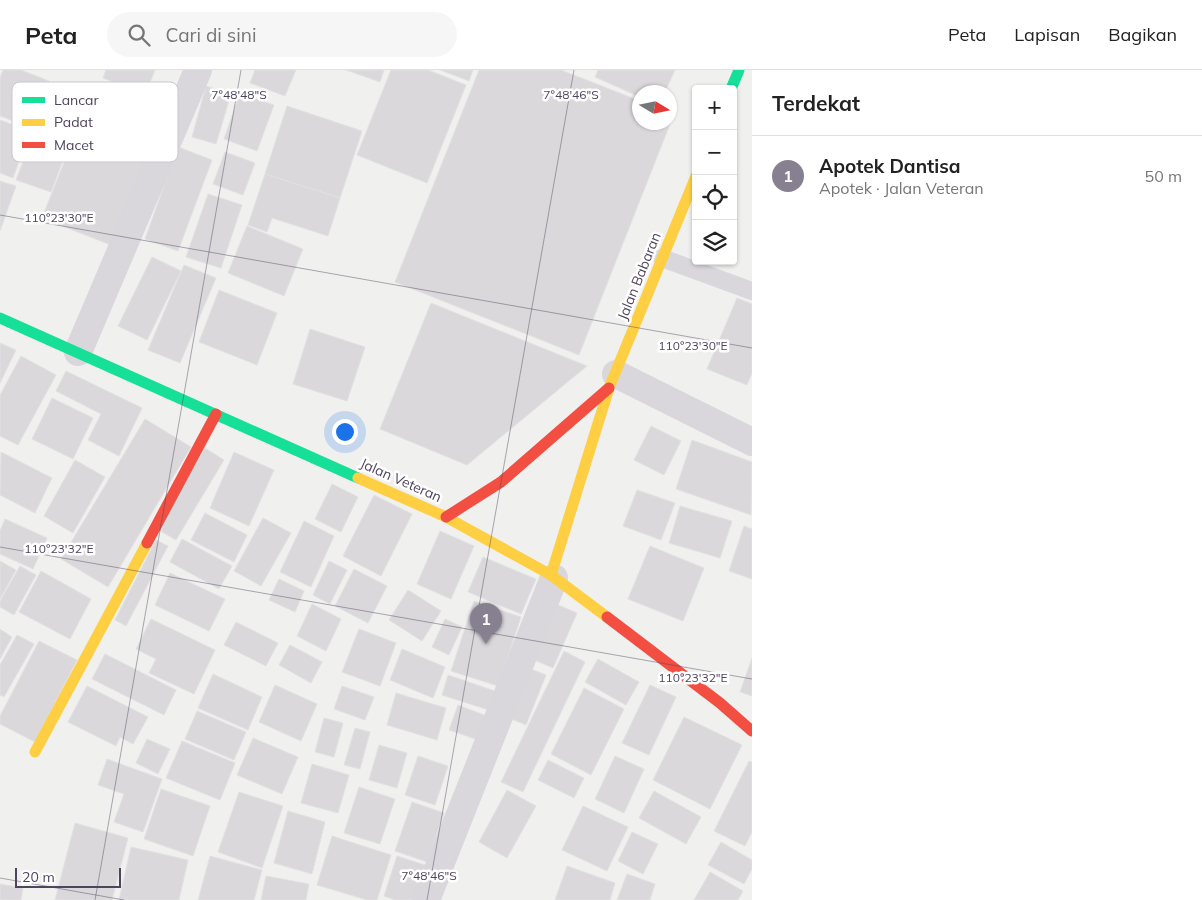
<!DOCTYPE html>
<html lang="id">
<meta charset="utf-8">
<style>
body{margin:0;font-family:Mulish,sans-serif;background:#f6f6f6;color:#222}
.controls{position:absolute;right:15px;top:15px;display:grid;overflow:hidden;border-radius:5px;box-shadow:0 1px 4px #0004}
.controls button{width:45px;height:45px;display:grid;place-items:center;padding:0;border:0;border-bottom:1px solid #e0e0e0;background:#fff;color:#222;font:25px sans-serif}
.compass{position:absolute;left:632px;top:15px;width:45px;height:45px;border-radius:50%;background:#fff;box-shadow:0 1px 4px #0004;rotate:100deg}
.scale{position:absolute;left:15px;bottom:12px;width:106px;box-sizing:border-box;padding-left:5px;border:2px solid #4e445e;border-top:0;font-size:14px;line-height:18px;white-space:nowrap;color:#4e445e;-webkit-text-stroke:4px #fff;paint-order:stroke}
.you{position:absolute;left:344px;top:361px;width:18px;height:18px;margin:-12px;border:4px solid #fff;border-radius:50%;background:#1a73e8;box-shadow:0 0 0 8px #1a73e833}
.badge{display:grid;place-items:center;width:32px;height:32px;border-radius:50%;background:#878091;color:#fff;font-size:16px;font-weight:700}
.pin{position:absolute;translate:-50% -41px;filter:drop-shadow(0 1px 2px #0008)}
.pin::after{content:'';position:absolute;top:26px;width:18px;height:15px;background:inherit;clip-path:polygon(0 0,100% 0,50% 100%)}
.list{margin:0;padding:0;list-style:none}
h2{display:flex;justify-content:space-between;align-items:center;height:65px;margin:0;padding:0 20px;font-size:21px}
h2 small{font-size:16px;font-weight:400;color:#767676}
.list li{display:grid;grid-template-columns:32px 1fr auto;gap:15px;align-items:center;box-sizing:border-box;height:80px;padding:0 20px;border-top:1px solid #e0e0e0}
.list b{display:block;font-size:19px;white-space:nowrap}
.list p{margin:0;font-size:16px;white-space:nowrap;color:#767676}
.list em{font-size:16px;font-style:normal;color:#767676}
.icon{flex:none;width:28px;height:28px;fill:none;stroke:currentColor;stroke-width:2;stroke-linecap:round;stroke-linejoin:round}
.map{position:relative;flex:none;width:752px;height:830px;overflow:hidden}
header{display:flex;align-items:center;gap:30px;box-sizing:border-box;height:70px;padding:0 25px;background:#fff;border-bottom:1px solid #e0e0e0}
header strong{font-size:24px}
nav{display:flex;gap:28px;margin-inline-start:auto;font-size:18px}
.search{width:350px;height:45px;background:#f6f6f6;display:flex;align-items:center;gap:12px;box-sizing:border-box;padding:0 18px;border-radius:28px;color:#767676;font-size:19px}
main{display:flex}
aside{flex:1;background:#fff}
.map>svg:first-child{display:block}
.building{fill:#dad8db;stroke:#e2e1e2}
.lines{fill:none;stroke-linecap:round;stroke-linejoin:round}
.lane{stroke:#d9d6dc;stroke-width:18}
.street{stroke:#d9d6dc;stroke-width:28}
.fast{stroke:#16e098;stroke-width:11}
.slow{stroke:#ffcf43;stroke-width:11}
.jam{stroke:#f24e42;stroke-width:11}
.ticks{fill:none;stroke:#4e445e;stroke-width:1;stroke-opacity:0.45}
.labels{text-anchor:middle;stroke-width:5;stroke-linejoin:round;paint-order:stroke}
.street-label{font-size:14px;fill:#4e445e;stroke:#fff}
.key{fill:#fff;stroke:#cac7cf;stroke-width:1}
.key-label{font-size:14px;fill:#4e445e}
.ticks-label{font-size:12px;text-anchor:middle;fill:#4e445e;stroke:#fff;stroke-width:5;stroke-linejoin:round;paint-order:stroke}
</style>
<header>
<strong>Peta</strong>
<div class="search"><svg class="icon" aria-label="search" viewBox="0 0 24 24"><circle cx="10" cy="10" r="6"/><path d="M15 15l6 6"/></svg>Cari di sini</div>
<nav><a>Peta</a><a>Lapisan</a><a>Bagikan</a></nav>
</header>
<main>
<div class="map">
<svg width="752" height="830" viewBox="0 0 752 830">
<rect width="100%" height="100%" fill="#f0f0ef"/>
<!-- building -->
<g class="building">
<polygon points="3,0 21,0 49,11 32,58 0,46 0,8"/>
<polygon points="106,0 155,0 145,25 103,8"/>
<polygon points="255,0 296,0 285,26 250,13"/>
<polygon points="346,0 384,0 380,12"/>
<polygon points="391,0 428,0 466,15 427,113 357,85"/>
<polygon points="440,0 473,0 469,11"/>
<polygon points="479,0 561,0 640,31 640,52 670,52 670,43 674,44 579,285 395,212"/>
<polygon points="598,0 675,0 665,22 640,22 640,27 595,7"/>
<polygon points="206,16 231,24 216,74 192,67"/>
<polygon points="240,23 274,35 257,81 224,69"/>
<polygon points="87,34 160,63 116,177 42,148"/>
<polygon points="287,36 362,61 340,128 265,104"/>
<polygon points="0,50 30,61 13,108 0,103"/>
<polygon points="35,61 69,74 51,122 16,110"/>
<polygon points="178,77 212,90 178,181 145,169"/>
<polygon points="225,82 255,93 243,125 213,114"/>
<polygon points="265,104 340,128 328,166 272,148 267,162 248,155"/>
<polygon points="0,111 16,116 0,161"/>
<polygon points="208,124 242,135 221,198 186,187"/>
<polygon points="247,156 303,179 284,226 228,203"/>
<polygon points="152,187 181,201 147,270 118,256"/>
<polygon points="184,195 216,208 180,293 148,280"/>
<polygon points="219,220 277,243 257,295 199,272"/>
<polygon points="737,228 752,234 752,303 747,315 707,299"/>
<polygon points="431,233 587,296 467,395 380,359"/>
<polygon points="310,259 365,277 347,331 293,314"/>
<polygon points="0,273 16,280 0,313"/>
<polygon points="21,286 56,305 18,375 0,366 0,325"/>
<polygon points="66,301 142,338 119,386 88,370 101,344 56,321"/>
<polygon points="52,328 93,348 73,389 32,369"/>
<polygon points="145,349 191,377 108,517 61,489"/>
<polygon points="651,356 681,371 664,405 634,390"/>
<polygon points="692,370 752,392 751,445 676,419"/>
<polygon points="205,378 224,390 176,470 157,459"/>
<polygon points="1,382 52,408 35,443 0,425"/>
<polygon points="234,382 274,400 249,456 210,438"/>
<polygon points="75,390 105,407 73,463 44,446"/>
<polygon points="332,414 358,427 341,462 315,449"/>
<polygon points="637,420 675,433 661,470 623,456"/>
<polygon points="374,425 412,444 381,506 343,486"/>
<polygon points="680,436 732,451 720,488 669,473"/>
<polygon points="205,443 247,465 234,492 191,470"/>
<polygon points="263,448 291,463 261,516 234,501"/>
<polygon points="5,449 47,468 33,499 0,484 0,461"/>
<polygon points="304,451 334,466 311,517 280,502"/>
<polygon points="744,456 752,459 752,509 729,501"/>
<polygon points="440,461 474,476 451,529 417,514"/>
<polygon points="182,469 232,496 219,519 170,492"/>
<polygon points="156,470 168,476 126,556 115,550"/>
<polygon points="650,476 704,498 683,551 628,529"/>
<polygon points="483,487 536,509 521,544 468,522"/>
<polygon points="0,491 16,500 0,529"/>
<polygon points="329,491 347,500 330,534 313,525"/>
<polygon points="20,496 36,505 14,545 0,537 0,531"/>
<polygon points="354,499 387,516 368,553 335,536"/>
<polygon points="41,501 91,529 70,569 19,542"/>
<polygon points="170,503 225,529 209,561 155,535"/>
<polygon points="279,509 304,521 295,542 269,530"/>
<polygon points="408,520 441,541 422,571 389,550"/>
<polygon points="474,531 521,547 498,616 451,601"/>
<polygon points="549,531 577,543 553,598 525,586"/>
<polygon points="312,534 341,549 326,581 297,566"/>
<polygon points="151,549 215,580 194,624 149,603 156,589 136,579"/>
<polygon points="445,549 462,557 449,585 432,577"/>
<polygon points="236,552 278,573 266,596 224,575"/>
<polygon points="0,559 12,567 0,589"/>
<polygon points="359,559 396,573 380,616 342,602"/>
<polygon points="17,565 34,574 4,627 0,625 0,595"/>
<polygon points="39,571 77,590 35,672 0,654 0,646"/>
<polygon points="290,575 322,592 311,613 279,595"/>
<polygon points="402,579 445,597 433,628 390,610"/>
<polygon points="564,581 585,592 523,722 501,712"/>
<polygon points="105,584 176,620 164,645 92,609"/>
<polygon points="752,588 752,626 740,622"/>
<polygon points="598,589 639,612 626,635 585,612"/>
<polygon points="523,596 546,605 526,655 504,646"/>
<polygon points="213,604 262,627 248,660 198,638"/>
<polygon points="448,605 498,622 492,641 442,625"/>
<polygon points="275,615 317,634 301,671 259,652"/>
<polygon points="650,615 676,627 649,685 622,673"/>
<polygon points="87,616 148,647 133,674 120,667 116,676 68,652"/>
<polygon points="342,616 374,627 365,650 334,639"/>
<polygon points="584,618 624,639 591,705 551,684"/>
<polygon points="396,623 446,638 437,670 387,655"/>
<polygon points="458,635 492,648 484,672 449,660"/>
<polygon points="197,641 246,662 234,690 185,669"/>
<polygon points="684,647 742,675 710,739 653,710"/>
<polygon points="324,648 343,653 334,687 315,682"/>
<polygon points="355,658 370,662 360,699 344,695"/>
<polygon points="253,668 298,687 282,724 237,705"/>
<polygon points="147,669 170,679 158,704 136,693"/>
<polygon points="182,671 235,693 220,730 166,708"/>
<polygon points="379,675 407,683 397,718 369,710"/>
<polygon points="418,686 448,696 435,735 405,725"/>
<polygon points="615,686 644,699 624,743 595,729"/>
<polygon points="107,689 162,709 143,762 114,752 124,724 98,715"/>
<polygon points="548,690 584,708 574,728 538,710"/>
<polygon points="749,691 752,692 752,762 745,776 714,761"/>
<polygon points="312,694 349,705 338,743 301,733"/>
<polygon points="359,717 395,729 380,774 344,763"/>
<polygon points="161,719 210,736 193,786 144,769"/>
<polygon points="507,720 536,736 507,788 479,772"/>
<polygon points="654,721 701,747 686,774 639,748"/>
<polygon points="239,722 283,736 262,798 218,782"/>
<polygon points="412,732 444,743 427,792 395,781"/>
<polygon points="583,736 628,757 607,801 562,780"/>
<polygon points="288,741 325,752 312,804 274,793"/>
<polygon points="75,753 128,768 112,830 55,830"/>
<polygon points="632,762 658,774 643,804 618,791"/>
<polygon points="332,766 391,785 377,830 367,830 317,815"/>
<polygon points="721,772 752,790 752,799 744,814 708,795"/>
<polygon points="131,777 188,790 179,830 119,830"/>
<polygon points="210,786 262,800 254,830 198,830"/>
<polygon points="397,786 428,796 417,830 395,830 384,826"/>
<polygon points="567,796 615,813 610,830 555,830"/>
<polygon points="710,802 743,821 738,830 694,830"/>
<polygon points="627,804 655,814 650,830 617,830"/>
<polygon points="266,806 309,814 306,830 261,830"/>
<polygon points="0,814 23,818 21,830 0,830"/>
</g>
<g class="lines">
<!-- lane -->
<polyline class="lane" points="662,188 752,221"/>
<!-- street -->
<g class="street">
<polyline points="78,282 198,0"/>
<polyline points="616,304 752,372"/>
<polyline points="426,830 554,508"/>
</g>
<!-- fast -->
<g class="fast">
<polyline points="731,19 739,0"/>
<polyline points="0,248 358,408"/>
</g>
<!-- slow -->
<g class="slow">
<polyline points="358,408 446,447 551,505 607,547"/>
<polyline points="551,505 609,318 696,106"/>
<polyline points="35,682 147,473"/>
</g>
<!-- jam -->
<g class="jam">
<polyline points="446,447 501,412 609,318"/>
<polyline points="147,473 216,344"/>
<polyline points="607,547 720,633 752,661"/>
</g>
</g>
<!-- ticks -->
<path class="ticks" d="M0,145l752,133M0,477l752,132M0,808l124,22M95,830l146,-830M427,830l147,-830"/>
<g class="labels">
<!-- street labels -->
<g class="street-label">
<text transform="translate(639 206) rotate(-68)" y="5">Jalan Babaran</text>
<text transform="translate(401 410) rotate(24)" y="5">Jalan Veteran</text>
</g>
</g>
<!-- legend -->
<rect x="12" y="12" width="166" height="80" rx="8" class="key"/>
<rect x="22" y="27" width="23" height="6" fill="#16e098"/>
<rect x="22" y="49" width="23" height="7" fill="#ffcf43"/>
<rect x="22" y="72" width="23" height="6" fill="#f24e42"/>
<g class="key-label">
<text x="54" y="35">Lancar</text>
<text x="54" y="57">Padat</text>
<text x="54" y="80">Macet</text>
</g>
<g class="ticks-label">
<text x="239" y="29">7°48'48"S</text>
<text x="571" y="29">7°48'46"S</text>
<text x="59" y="152">110°23'30"E</text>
<text x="693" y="280">110°23'30"E</text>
<text x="59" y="483">110°23'32"E</text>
<text x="693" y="612">110°23'32"E</text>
<text x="429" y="810">7°48'46"S</text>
</g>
</svg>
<div class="controls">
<button>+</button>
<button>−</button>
<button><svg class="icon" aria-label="locate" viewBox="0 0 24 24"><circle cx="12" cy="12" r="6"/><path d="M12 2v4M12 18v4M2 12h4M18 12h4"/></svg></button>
<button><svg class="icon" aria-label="layers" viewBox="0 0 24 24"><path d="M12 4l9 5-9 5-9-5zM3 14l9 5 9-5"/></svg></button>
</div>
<svg class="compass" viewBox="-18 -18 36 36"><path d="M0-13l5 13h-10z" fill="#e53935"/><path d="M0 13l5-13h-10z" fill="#767676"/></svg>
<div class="scale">20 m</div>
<div class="you"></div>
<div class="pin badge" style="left:486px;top:574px">1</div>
</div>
<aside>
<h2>Terdekat<small></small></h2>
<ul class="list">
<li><span class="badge">1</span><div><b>Apotek Dantisa</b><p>Apotek · Jalan Veteran</p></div><em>50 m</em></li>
</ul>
</aside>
</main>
